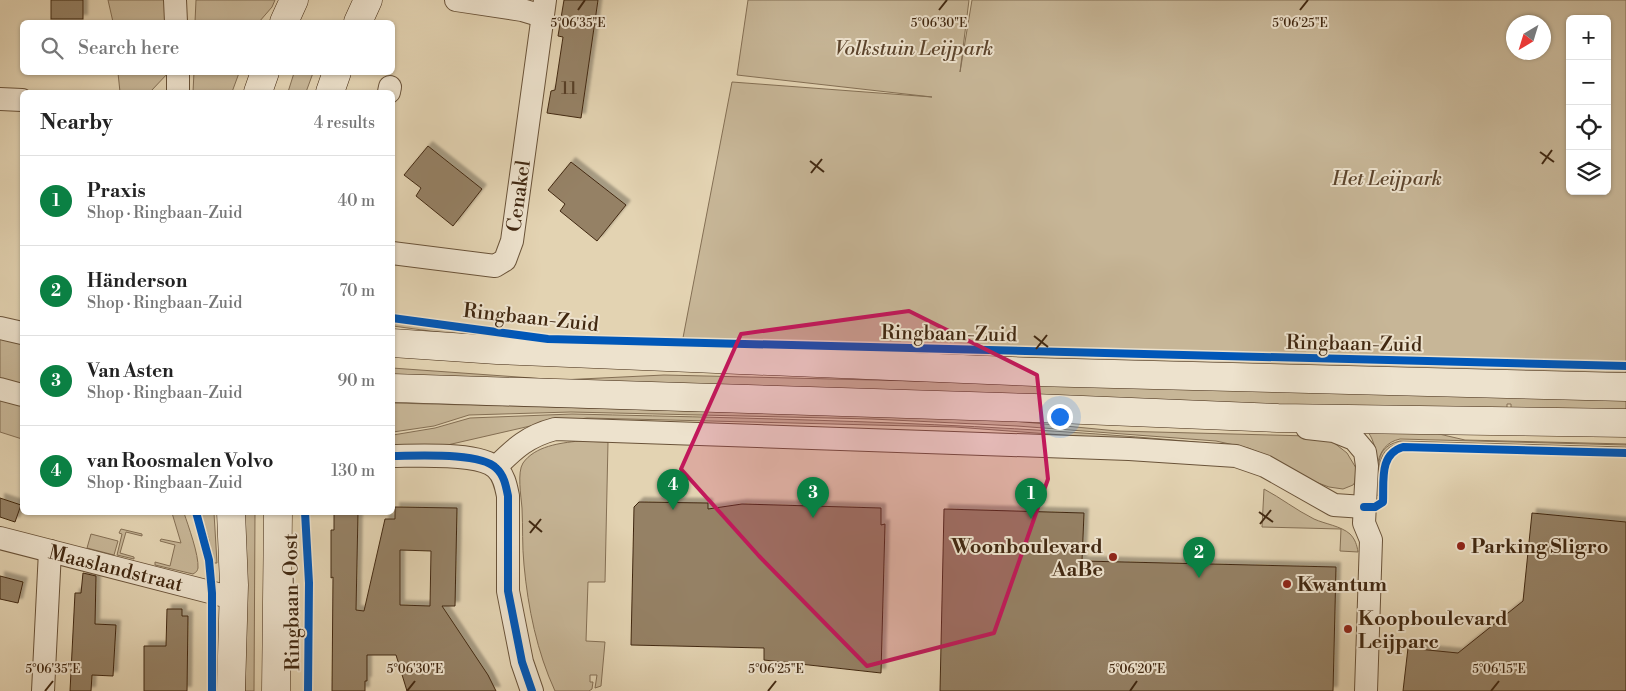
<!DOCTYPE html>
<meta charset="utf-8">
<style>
body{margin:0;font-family:"Libre Bodoni",serif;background:#f2f2f2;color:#222}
.controls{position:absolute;right:15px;top:15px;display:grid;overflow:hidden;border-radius:8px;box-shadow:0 1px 4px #0004}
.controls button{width:45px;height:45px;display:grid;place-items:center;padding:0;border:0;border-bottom:1px solid #e0e0e0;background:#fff;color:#222;font:25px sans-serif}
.compass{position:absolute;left:1506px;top:15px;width:45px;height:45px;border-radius:50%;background:#fff;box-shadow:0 1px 4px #0004;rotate:218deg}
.you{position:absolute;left:1059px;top:416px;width:18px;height:18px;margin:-12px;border:4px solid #fff;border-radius:50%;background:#1a73e8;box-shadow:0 0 0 8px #1a73e833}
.badge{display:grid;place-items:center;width:32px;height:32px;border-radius:50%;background:#0b8043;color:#fff;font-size:16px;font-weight:700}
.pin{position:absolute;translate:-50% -41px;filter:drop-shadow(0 1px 2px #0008)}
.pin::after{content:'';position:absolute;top:26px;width:18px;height:15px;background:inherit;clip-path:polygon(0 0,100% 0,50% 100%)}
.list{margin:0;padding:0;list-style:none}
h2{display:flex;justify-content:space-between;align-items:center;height:65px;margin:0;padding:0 20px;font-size:21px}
h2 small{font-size:16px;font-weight:400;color:#767676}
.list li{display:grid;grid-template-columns:32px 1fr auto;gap:15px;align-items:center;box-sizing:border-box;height:90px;padding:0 20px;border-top:1px solid #e0e0e0}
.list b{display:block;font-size:19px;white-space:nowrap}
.list p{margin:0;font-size:16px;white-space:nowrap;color:#767676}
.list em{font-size:16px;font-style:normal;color:#767676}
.icon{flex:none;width:28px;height:28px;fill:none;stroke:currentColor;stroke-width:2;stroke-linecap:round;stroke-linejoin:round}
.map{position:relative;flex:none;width:1626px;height:691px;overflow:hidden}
.search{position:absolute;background:#fff;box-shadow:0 1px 4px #0004;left:20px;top:20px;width:375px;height:55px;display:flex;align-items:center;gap:12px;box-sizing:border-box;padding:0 18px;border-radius:8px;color:#767676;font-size:19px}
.panel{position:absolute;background:#fff;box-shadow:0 1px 4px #0004;left:20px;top:90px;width:375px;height:425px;border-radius:8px}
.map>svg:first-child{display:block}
.green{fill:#c7b697;stroke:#846f54;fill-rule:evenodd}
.building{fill:#958165;stroke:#412811;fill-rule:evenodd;filter:url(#shadow)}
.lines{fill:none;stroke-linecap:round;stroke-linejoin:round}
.minor-casing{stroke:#6a5339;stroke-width:24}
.secondary-casing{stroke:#412811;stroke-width:29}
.minor{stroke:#ede2cd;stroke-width:22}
.secondary{stroke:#ede2cd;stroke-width:28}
.cycleway-casing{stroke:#ede2cd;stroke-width:11}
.cycleway{stroke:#0057b8;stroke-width:8}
.marked{fill:#c2185b;fill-opacity:0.2;stroke:#c2185b;stroke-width:4;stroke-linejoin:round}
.ticks{fill:none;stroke:#412811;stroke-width:2}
.poi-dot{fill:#8f2418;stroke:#ede2cd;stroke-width:2}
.labels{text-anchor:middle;stroke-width:4;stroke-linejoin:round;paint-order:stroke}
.number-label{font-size:18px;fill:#563e26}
.park-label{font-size:20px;font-style:italic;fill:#5c442c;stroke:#ede2cd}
.street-label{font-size:20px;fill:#412811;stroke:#ede2cd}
.poi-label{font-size:20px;font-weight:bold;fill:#412811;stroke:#ede2cd;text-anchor:start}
.ticks-label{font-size:12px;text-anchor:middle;fill:#412811;stroke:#ede2cd;stroke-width:4;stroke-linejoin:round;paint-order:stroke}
</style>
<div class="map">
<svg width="1626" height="691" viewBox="0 0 1626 691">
<defs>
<filter id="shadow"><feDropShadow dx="4.5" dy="-4.5" stdDeviation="1" flood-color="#0004"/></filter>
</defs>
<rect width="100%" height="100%" fill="#e3d3b2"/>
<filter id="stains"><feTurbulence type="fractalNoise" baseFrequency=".004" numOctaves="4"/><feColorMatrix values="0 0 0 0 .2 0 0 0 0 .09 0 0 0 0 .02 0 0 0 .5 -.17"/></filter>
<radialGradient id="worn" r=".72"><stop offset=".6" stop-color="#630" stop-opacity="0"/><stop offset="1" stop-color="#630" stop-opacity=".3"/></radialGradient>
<!-- green -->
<g class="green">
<polygon points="108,0 170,0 171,22 113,22"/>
<polygon points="196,0 275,0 272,7 259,22 195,22"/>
<path d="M748,0h221l-9,72 12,-72h654v362l-944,-19 50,-261 200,15 -195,-22zM1570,19h37v172h-37zM1544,22v30h-30v-30z"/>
<polygon points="169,72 151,91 120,92 118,73"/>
<polygon points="194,72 239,72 239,73 232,92 193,92"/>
<polygon points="294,73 313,73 306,92 288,92"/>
<polygon points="392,321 549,343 1626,370 1626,377 510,342 393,326"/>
<polygon points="0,336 22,341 22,384 0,378"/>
<polygon points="392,368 560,380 664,375 1626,398 1626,414 1511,411 1511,404 1507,404 1507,411 393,382"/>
<polygon points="0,396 22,402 22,439 0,432"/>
<polygon points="393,403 993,419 1117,431 1309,436 1333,442 1347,453 1356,468 1355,482 1353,485 1343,489 1329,487 1310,480 1268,456 1248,448 1216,441 1017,426 872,419 571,412 469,415 434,426 393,432"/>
<path d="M572,414c215,5 429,9 644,30l-140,-8 -121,-9 -368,-9 -48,6 -96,22 -50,3v-14l42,-7 35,-10z"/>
<path d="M1426,431l39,9 161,4v1l-226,-6c-27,6 -23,35 -25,57 10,-20 -8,-47 25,-55l226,6v2l-214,-7c-38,1 -32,24 -34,53l-4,3c1,-21 7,-48 -6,-66z"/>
<path d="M579,441l29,1 -3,140h-17l-2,59 19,1 -4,44 -6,2 2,-13h-7v7h3l-1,7 -3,2h-34c-18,-39 -27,-83 -31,-126 -2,-19 -1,-38 -2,-57 -1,-12 -5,-36 1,-45 12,-17 37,-20 56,-22z"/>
<path d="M1264,489c17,9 32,21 50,30 11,5 27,7 36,15 5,5 7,11 8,18l-18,-1 1,-22 -79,-2z"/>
<path d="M172,513h12c4,12 15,42 14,55 -1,4 -2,4 -5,6l-38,-9v-3l15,4 5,-21 -15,-4 1,-2 20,4z"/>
<polygon points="200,513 214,513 217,563 213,563 209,540"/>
<polygon points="244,513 255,513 254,691 245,691 246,621"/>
<polygon points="121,529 142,534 142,536 126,532 120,553 134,557 134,559 117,555 122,534 119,533"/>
<polygon points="91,534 118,541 114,555 87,548"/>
</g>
<!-- building -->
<g class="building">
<rect x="51" y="0" width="32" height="19"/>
<polygon points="564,0 598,0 581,118 547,113 551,91 555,90 563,37 558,36"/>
<polygon points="428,146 482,189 453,226 416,196 421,188 404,175"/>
<polygon points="571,162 626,205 597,241 560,211 565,204 548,190"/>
<polygon points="0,498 21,505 15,522 0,517"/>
<polygon points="639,502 708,503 708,509 742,504 881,508 881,525 885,524 881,673 764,660 764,648 631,645 634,507"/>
<path d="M395,507l62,1 -2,98h-13l46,69 8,16h-89l-11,-36h-29v26h-2v10h-33l1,-114 -2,1v-48h3v-18h24l-2,98 8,1 21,-92h10zM400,550l31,1 -1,55 -30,-1z"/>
<polygon points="944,509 1084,513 1082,561 1336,567 1333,691 940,691"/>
<polygon points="1532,513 1626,522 1626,691 1403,691 1408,648 1458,653 1523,601"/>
<polygon points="83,573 96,576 95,624 116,625 113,676 92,675 91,691 70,691 75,593 81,593"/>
<polygon points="0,576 23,582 18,603 0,599"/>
<polygon points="167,609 182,609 182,616 188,616 187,691 144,691 144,646 166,646"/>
</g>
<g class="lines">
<!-- minor casing -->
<g class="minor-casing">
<g id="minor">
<polyline points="175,0 176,22"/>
<polyline points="456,0 522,10 542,16"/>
<polyline points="178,72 178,92"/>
<polyline points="389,92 390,87"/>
<polyline points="0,99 22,100"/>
<polyline points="392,253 495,266 505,260 512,241 545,0"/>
<polyline points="0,328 22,333"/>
<polyline points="0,389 22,395"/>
<polyline points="1307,428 1334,431 1354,439 1365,452 1367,466 1364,523 1371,540 1366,691"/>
<path d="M392,456c24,0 88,-4 104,12 8,7 10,18 12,28v95l14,71 10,29"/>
<path d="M496,467c19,-19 32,-31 59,-38l574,20 107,7 29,10 69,39 30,2"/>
<polyline points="0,538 233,598"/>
<polyline points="43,691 50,551"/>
</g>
</g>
<!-- secondary casing -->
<g class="secondary-casing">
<g id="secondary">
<polyline points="284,22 294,0"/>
<polyline points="358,22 368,0"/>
<polyline points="258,92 265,72"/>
<polyline points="330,92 337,72"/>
<polyline points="392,343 497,350 1035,372 1626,387"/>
<polyline points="392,388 1034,408 1278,418 1626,423"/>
<polyline points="231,691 234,585 231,512"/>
<polyline points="276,691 278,512"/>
</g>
</g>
<!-- minor -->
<use href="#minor" class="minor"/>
<!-- secondary -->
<use href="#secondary" class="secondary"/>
<!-- cycleway casing -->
<g class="cycleway-casing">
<g id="cycleway">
<polyline points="392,318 548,339 1626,366"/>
<path d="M392,456c24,0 88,-4 104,12 8,7 10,18 12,28v95l14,71 10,29"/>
<path d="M1364,507h11l8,-5c1,-21 -4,-48 20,-55l223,6"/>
<polyline points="196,512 209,560 212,593 212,691"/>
<polyline points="305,512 309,583 308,691"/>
</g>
</g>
<!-- cycleway -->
<use href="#cycleway" class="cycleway"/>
</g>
<!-- marked area -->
<path class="marked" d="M909,311l128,64 11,104 -54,154 -127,33 -108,-110 -78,-87 60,-135z"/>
<!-- ticks -->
<path class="ticks" d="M578,10l7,-10M939,10l8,-10M1300,10l8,-10M1540,152l14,10M810,161l14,11M1542,164l10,-14M811,173l11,-14M1034,336l14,11M1036,349l11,-14M1259,512l14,10M529,521l13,11M1260,524l11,-14M530,533l11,-14M45,691l8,-10M407,691l8,-10M768,691l8,-10M1130,691l7,-10M1491,691l8,-10"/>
<!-- markers -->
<g class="poi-dot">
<circle cx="1461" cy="546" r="5"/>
<circle cx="1113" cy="557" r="5"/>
<circle cx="1287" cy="584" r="5"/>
<circle cx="1348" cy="629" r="5"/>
</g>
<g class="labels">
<!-- number labels -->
<g class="number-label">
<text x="569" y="94">11</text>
</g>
<!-- park labels -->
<g class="park-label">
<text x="914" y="55">Volkstuin Leijpark</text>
<text x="1387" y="185">Het Leijpark</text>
</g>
<!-- street labels -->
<g class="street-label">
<text transform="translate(518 196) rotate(-82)" y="7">Cenakel</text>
<text transform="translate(531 317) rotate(6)" y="7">Ringbaan-Zuid</text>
<text transform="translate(949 333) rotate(1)" y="7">Ringbaan-Zuid</text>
<text transform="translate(1354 343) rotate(1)" y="7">Ringbaan-Zuid</text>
<text transform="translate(116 568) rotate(14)" y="7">Maaslandstraat</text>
<text transform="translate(291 602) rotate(-91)" y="7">Ringbaan-Oost</text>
</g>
<!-- poi labels -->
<g class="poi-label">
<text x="1103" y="553" text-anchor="end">Woonboulevard<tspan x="1103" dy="23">AaBe</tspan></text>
<text x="1471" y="553">Parking Sligro</text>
<text x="1297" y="591">Kwantum</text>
<text x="1358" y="625">Koopboulevard<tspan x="1358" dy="23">Leijparc</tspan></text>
</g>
</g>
<g class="ticks-label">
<text x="578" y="27">5°06'35"E</text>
<text x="939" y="27">5°06'30"E</text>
<text x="1300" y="27">5°06'25"E</text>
<text x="53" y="673">5°06'35"E</text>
<text x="415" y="673">5°06'30"E</text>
<text x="776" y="673">5°06'25"E</text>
<text x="1137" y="673">5°06'20"E</text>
<text x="1499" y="673">5°06'15"E</text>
</g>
<rect width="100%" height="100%" filter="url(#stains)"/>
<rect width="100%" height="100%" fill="url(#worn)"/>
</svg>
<div class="controls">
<button>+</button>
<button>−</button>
<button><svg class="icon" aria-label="locate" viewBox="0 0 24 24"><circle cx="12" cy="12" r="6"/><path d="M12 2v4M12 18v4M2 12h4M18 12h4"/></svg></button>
<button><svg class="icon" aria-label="layers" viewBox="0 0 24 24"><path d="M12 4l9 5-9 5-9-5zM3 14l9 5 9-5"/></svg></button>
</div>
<svg class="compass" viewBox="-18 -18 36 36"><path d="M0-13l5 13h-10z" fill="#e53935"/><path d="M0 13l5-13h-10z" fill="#767676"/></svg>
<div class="you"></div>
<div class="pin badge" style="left:1031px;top:519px">1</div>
<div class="pin badge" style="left:1199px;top:578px">2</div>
<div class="pin badge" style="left:813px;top:518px">3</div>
<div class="pin badge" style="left:673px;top:510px">4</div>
<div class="search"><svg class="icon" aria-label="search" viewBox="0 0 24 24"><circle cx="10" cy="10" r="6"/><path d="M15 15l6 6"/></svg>Search here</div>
<section class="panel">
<h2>Nearby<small>4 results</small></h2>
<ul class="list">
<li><span class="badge">1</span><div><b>Praxis</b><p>Shop · Ringbaan-Zuid</p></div><em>40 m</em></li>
<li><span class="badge">2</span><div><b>Händerson</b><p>Shop · Ringbaan-Zuid</p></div><em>70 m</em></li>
<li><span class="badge">3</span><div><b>Van Asten</b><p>Shop · Ringbaan-Zuid</p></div><em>90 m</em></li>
<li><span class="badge">4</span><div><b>van Roosmalen Volvo</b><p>Shop · Ringbaan-Zuid</p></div><em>130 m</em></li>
</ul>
</section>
</div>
